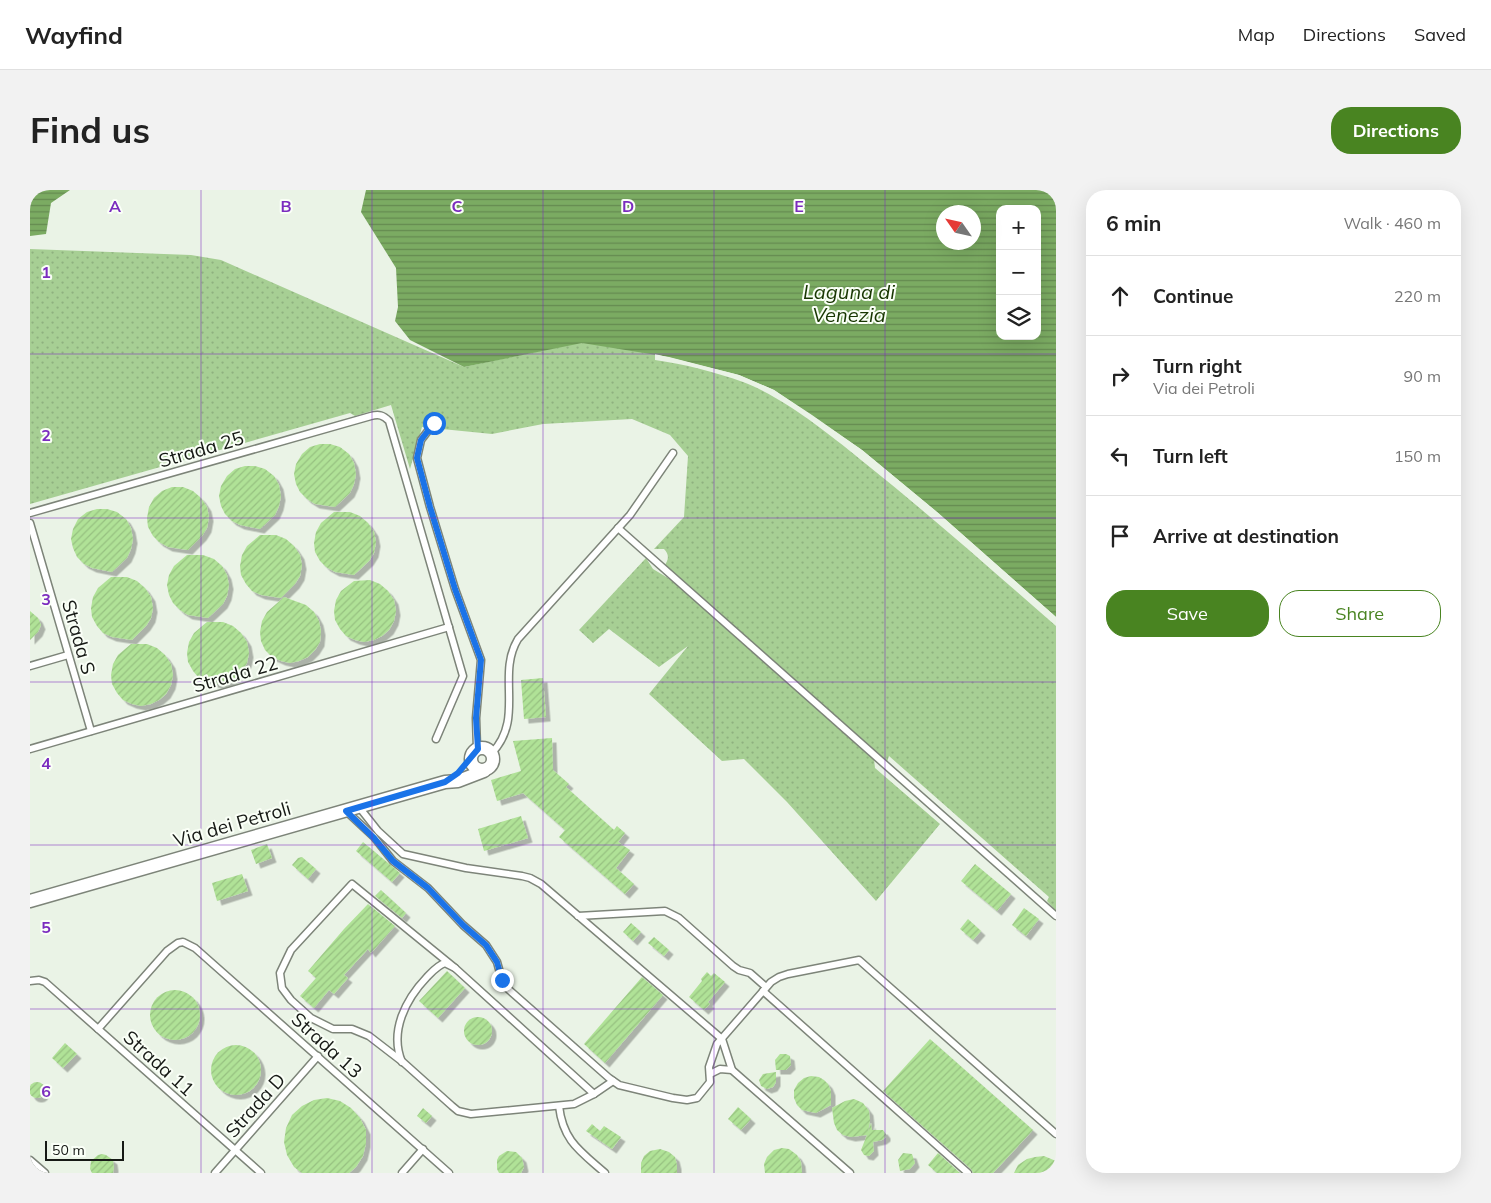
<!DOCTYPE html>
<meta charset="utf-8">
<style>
body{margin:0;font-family:Mulish,sans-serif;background:#f2f2f2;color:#222}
.controls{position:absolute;right:15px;top:15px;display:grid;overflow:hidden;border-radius:10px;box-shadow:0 5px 20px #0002}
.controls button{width:45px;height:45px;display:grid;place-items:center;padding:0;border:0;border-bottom:1px solid #e0e0e0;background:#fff;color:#222;font:25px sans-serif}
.compass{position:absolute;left:906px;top:15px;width:45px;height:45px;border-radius:50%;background:#fff;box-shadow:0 5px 20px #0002;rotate:304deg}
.scale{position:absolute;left:15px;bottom:12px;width:79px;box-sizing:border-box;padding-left:5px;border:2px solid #161915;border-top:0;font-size:14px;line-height:18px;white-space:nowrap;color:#161915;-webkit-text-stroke:4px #fafff7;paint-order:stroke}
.stop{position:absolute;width:15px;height:15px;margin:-11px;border:4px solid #1a73e8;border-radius:50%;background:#fff}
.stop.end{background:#1a73e8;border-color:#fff;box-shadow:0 1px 5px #0008}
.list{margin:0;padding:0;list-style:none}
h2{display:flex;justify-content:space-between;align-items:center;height:65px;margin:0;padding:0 20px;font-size:21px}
h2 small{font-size:16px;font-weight:400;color:#767676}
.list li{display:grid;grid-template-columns:32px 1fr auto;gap:15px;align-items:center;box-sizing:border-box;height:80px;padding:0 20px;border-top:1px solid #e0e0e0}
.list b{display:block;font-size:19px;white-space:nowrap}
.list p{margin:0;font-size:16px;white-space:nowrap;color:#767676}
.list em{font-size:16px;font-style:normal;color:#767676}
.actions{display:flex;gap:10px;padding:15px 20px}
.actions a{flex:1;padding:11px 0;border:1px solid #498421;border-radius:20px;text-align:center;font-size:18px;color:#498421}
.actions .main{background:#498421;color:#fff}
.icon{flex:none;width:28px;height:28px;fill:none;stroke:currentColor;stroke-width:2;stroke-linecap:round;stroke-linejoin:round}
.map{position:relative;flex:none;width:1026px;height:983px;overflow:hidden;border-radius:20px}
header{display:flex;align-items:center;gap:30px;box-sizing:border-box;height:70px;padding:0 25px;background:#fff;border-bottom:1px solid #e0e0e0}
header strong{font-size:24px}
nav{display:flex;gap:28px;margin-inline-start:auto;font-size:18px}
.intro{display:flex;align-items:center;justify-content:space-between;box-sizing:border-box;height:120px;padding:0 30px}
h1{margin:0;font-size:35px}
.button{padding:12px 22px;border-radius:20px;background:#498421;color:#fff;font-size:18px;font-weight:700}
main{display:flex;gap:30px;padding:0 30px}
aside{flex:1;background:#fff;border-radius:20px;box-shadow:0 5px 20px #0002}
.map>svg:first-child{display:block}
.grass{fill:url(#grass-dots)}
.water{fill:url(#water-rules);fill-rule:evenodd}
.pier{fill:#eaf3e6}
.building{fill:url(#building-hatch);filter:url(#shadow)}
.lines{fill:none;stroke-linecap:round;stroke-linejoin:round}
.lane-casing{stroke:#7d8479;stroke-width:9}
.street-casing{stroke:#7d8479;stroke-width:15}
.lane{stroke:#fff;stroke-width:6}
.street{stroke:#fff;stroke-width:12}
.route{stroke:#1a73e8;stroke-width:6}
.grid{fill:none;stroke:#7b2cbf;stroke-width:1;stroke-opacity:0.55}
.labels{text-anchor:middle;stroke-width:4;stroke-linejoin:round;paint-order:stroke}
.street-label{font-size:19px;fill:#161915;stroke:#fafff7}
.water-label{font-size:20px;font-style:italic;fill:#183702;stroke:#fafff7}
.grid-label{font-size:16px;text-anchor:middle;font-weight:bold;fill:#7b2cbf;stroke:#fafff7;stroke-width:4;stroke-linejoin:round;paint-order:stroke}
</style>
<header>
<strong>Wayfind</strong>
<nav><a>Map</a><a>Directions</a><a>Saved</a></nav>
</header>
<div class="intro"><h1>Find us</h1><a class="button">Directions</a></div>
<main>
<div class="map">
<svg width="1026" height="983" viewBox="0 0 1026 983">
<defs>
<pattern id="grass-dots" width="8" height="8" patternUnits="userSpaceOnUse" patternTransform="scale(1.25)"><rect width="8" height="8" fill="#a7cf94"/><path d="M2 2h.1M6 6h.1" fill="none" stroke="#8fb17f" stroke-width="1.8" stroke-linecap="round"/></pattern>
<pattern id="water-rules" width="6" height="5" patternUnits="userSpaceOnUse" patternTransform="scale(1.25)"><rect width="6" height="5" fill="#7bab62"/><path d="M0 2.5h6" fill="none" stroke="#648a50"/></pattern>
<pattern id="building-hatch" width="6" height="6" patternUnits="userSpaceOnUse" patternTransform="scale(1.25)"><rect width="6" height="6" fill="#b0e297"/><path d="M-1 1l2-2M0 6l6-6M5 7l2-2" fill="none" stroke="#97c181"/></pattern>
<filter id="shadow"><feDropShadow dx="4.5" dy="4.5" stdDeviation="0" flood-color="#0004"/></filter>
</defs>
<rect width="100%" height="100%" fill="#eaf3e6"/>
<!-- grass -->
<g class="grass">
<path d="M0,59l161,6 30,5 243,107 118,-25 73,12v6c29,4 60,12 88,22 40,15 89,54 123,82 65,52 127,107 190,162v285l-9,-10 2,-4 -160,-141 -2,6 -222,-197c4,-6 4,-11 -1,-16h-10l30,-32 4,-61 -18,-21 -38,-16 -89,5 -51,10 -70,-7 -12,42 -19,-64 -36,11 -5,-3 -320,91z"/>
<polygon points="616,368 623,379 643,391 844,569 845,578 910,634 846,711 757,612 714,569 692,571 619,504 658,456 629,477 579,439 563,453 549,440"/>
</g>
<!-- water -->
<g class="water">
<polygon points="0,0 40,0 21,13 16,44 0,46"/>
<path d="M336,0h690v427l-119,-105 -75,-62 -88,-60 -35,-15 -70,-18 -87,-14 -118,24 -54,-27 -15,-19 3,-14 -2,-39 -35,-56zM970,19h37v127h-37zM914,22h30v30h-30z"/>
</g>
<!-- pier -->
<polygon class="pier" points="625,164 709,185 744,200 782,225 832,260 907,322 1026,427 1026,430 905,323 830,262 781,227 742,202 709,187 625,167"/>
<!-- building -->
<g class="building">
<polygon points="290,254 300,254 310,257 319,264 324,273 326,284 324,294 320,303 305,317 285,314 277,309 270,302 266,294 264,284 266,274 272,264 280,257"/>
<polygon points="215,276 225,276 235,279 244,286 249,295 251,306 249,316 245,325 230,339 210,335 202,331 195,324 191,316 189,306 191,296 197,286 205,279"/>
<polygon points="142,297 153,297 163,301 171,308 177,317 179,327 177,338 172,346 158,360 138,357 129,352 123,346 118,337 117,328 119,317 124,308 132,301"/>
<polygon points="67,319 77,319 87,322 96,329 101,338 103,349 101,359 97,368 82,382 62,378 54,374 47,367 43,358 41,349 43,339 48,329 57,322"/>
<polygon points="304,322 320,322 330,326 338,333 344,342 346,352 344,363 339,371 324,385 305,382 296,377 290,371 285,362 284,353 286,342 291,333"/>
<polygon points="230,345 246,345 256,349 264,356 270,365 272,375 270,386 265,394 251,408 231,405 222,401 216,394 211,385 210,376 212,365 217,356"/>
<polygon points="157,365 173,365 184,369 192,376 197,385 199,395 197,406 193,414 178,428 158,425 150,420 143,413 139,405 137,395 139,385 144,376"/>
<polygon points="81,387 97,387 107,391 115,398 121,407 123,418 121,428 116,436 102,450 82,447 73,443 67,436 62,427 61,418 63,407 68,398"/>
<polygon points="340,390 350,394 358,401 364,410 366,421 364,431 359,440 352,446 344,450 334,452 325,450 316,446 310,439 305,430 304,421 306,410 311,401 324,391"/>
<polygon points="254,407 276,415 284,422 289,431 291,441 290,452 285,460 278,467 269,471 260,473 251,471 242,467 235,460 231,451 230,442 232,431 237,422"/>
<polygon points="0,421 8,428 11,435 8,442 0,450"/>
<polygon points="177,432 193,432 203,436 211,443 217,452 219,463 217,473 212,481 205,488 197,492 187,494 178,492 169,488 163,481 158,472 157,463 159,452 164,443"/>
<polygon points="101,454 117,454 127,458 135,465 141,474 143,485 141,495 136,504 129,510 121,514 111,516 102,514 93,510 87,503 82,494 81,485 83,474 88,465"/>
<polygon points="513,488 516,527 494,529 491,490"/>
<polygon points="522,548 523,580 539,594 536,597 584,640 587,636 595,643 588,652 600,660 586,678 604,694 595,704 529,647 535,640 493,603 467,611 461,590 491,581 483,551"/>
<polygon points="491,626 498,648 454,661 448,639"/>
<polygon points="333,652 370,683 362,692 326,661"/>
<polygon points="237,654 242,668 226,674 221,660"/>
<polygon points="272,667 286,679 278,689 262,675 268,668"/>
<polygon points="945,674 981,704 967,721 931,691"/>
<polygon points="212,684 218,701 187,711 182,693"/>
<polygon points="351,700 376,723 372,728 345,706"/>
<polygon points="338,714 365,736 341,763 338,759 314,785 318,788 304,804 299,800 284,818 270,806 286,788 278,781 314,739"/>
<polygon points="994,718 1009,729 996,746 982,735"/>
<polygon points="938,729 951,741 943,750 930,739"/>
<polygon points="601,733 611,742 603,751 593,742"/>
<polygon points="624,747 639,760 634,766 618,753"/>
<polygon points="417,781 435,798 408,828 389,811"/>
<polygon points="677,782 681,786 684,783 695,792 678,812 680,814 674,820 659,807 672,791 671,789"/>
<polygon points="612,787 633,805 575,873 554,854"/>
<circle cx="145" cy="825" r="25"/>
<circle cx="448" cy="841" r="14"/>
<polygon points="900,849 1003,940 963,983 943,983 941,979 853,901"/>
<polygon points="35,853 47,864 33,878 22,868"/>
<circle cx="206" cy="880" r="25"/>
<polygon points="750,864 756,864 760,866 761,875 756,880 746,880 745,870"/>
<polygon points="746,882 746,892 743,897 737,899 731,896 729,890 733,884"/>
<polygon points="781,886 789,887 794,890 798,894 801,901 801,915 786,923 772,920 767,915 764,908 764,900 768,893 774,888"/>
<circle cx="7" cy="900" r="8"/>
<polygon points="297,908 310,911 321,918 330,928 336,940 336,953 333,966 326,977 319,983 272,983 264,977 257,965 254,952 256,938 262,925 272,916 284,910"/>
<polygon points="824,909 833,913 839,921 840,931 838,942 841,933 842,940 853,940 856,944 856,947 852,950 843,952 844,961 839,966 834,965 831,960 837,945 821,947 813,945 807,940 804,933 802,918 815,911"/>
<polygon points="708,917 721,929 711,940 698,929"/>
<polygon points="393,918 402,926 396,933 387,926"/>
<polygon points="562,934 570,941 574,936 591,947 582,959 556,941"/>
<polygon points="752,958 759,959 767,965 771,972 772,983 735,983 734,974 737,967 744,960"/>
<polygon points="630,959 639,962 645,967 647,975 647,983 611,983 611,973 614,966 620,961"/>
<polygon points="477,961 486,962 492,968 494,977 491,983 469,983 467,979 467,970 469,966"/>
<polygon points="873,963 882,964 885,973 880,979 870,981 868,970"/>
<polygon points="908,963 930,983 907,983 898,975"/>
<polygon points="72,964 76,965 83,970 84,977 83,983 62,983 60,979 61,971 68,965"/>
<polygon points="1014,966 1026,971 1026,983 984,983 988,975 997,969 1005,967"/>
</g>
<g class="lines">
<!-- lane casing -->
<g class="lane-casing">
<g id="lane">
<polyline points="404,233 391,250 387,268 400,317 425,399 451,470 446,528 447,559"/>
<path d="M0,323l341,-97c8,-2 12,-1 18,5l74,255 -27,63"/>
<polyline points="0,333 61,541"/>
<polyline points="588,338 1026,726"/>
<polyline points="0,476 38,465"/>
<polyline points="0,559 419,437"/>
<path d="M462,563c33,-35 4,-78 26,-114l112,-124 43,-62"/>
<polyline points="329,617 348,641 373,664 436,678 492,686 500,688 511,694 692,849 702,880"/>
<polyline points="316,621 344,647 363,671 398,698 433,735 456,755 467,772 472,790 477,798 579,888 589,895 643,908 657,910 667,908 680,892 679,877 687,854 741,792 749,787 758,784 829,770 1026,944"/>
<polyline points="548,726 635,721 649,728 703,776 709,780 720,783 736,797"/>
<polyline points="425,778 322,694 261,760 250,783 252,798 261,810 281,828 303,839 322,839 339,846 374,873 422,916 428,921 441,924 544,914 564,904 583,891"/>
<polyline points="0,791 9,790 15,792 231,983"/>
<polyline points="733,801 938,983"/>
<polyline points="68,839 137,761 148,753 153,752 165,758 419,983"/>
<path d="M372,872c-13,-31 4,-63 25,-85 6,-6 11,-12 18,-14l10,5 139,126"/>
<polyline points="680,884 690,879 702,880 820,983"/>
<path d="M529,916c4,35 21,45 46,67"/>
<polyline points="0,970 15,983"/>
<polyline points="185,983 288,866"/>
<polyline points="372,983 393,959"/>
</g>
</g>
<!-- street casing -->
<g class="street-casing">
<g id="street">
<circle cx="452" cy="569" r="11"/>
<polyline points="0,711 415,592 428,591 454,581"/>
</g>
</g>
<!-- lane -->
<use href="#lane" class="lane"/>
<!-- street -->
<use href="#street" class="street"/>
</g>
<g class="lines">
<!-- route -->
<polyline class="route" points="404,233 391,250 387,268 400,317 425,399 451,470 446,528 448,559 428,583 415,592 316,621 344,648 363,671 398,698 433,735 456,755 467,772 472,790"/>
</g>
<!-- grid -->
<path class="grid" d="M171,0v983M342,0v983M513,0v983M684,0v983M855,0v983M0,164h1026M0,328h1026M0,492h1026M0,655h1026M0,819h1026"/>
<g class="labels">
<!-- street labels -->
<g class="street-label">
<text transform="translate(171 259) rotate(-16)" y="7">Strada 25</text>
<text transform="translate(49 447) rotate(74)" y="7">Strada S</text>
<text transform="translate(205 484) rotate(-16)" y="7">Strada 22</text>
<text transform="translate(202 634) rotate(-16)" y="7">Via dei Petroli</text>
<text transform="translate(297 855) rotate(42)" y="7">Strada 13</text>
<text transform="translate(129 873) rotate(42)" y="7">Strada 11</text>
<text transform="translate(225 915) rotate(-48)" y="7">Strada D</text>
</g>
<!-- water labels -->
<g class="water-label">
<text x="819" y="109">Laguna di<tspan x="819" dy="23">Venezia</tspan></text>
</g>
</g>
<g class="grid-label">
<text x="85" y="22">A</text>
<text x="256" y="22">B</text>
<text x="427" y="22">C</text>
<text x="598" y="22">D</text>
<text x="769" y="22">E</text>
<text x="16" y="88">1</text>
<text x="16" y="251">2</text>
<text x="16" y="415">3</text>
<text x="16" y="579">4</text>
<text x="16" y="743">5</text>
<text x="16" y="907">6</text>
</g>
</svg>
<div class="controls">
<button>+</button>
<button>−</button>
<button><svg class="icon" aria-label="layers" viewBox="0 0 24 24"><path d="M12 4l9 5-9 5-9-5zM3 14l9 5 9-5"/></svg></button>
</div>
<svg class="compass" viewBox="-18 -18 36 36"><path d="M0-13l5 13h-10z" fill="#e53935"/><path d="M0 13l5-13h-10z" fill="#767676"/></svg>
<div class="scale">50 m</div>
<div class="stop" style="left:404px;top:233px"></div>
<div class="stop end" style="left:472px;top:790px"></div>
</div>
<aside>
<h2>6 min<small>Walk · 460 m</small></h2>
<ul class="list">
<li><svg class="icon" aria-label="ahead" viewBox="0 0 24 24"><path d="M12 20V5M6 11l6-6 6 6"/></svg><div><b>Continue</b></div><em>220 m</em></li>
<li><svg class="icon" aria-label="right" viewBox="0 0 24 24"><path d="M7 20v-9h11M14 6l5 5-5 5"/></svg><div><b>Turn right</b><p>Via dei Petroli</p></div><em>90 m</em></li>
<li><svg class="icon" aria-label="left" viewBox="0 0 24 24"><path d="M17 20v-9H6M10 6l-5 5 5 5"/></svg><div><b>Turn left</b></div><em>150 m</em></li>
<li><svg class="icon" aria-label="arrive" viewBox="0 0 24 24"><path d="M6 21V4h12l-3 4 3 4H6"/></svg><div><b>Arrive at destination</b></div></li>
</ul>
<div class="actions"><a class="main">Save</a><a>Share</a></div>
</aside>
</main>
